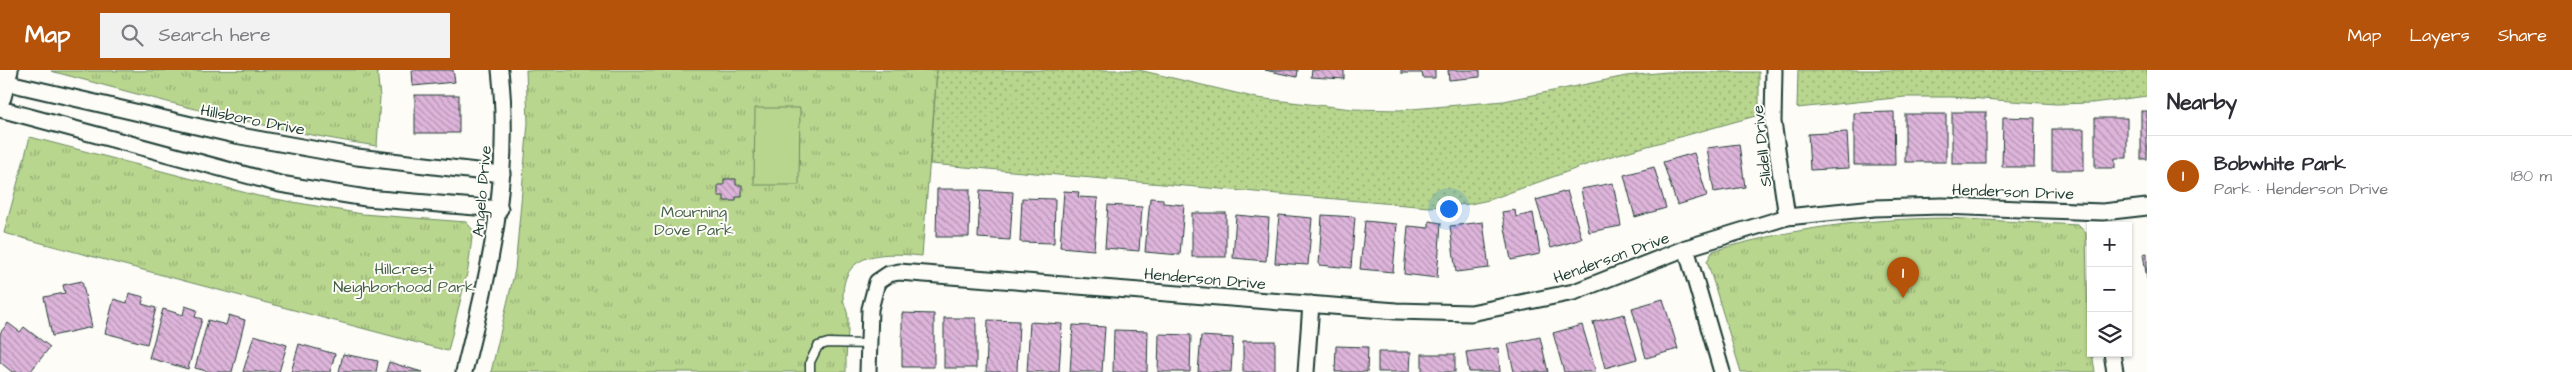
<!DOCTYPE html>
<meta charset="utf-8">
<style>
body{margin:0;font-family:"Architects Daughter",sans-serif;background:#f2f2f3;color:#2b2b33}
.controls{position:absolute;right:15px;bottom:15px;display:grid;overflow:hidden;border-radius:0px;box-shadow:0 1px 4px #0004}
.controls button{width:45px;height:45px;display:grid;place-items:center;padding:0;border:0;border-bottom:1px solid #e1e1e2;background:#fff;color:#2b2b33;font:25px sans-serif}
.you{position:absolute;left:1448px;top:138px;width:18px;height:18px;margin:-12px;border:4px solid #fff;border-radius:50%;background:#1a73e8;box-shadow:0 0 0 8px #1a73e833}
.badge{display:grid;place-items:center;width:32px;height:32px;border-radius:50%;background:#b45309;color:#fff;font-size:16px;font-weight:700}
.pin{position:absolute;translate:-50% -41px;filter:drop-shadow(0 1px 2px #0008)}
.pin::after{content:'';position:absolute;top:26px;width:18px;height:15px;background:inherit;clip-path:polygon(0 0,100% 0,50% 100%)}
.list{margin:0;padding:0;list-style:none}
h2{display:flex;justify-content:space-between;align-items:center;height:65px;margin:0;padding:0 20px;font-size:21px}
h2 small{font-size:16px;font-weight:400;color:#7c7c81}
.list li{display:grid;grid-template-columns:32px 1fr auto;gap:15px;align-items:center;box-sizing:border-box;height:80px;padding:0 20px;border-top:1px solid #e1e1e2}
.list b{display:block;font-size:19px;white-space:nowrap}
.list p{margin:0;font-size:16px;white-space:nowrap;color:#7c7c81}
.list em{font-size:16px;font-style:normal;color:#7c7c81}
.icon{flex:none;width:28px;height:28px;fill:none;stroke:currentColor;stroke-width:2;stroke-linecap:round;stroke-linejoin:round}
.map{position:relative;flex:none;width:2147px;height:302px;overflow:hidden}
header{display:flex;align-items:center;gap:30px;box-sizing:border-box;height:70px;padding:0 25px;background:#b45309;color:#fff}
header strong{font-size:24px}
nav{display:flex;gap:28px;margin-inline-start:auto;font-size:18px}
.search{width:350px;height:45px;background:#f2f2f3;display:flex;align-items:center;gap:12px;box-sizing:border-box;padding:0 18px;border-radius:0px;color:#7c7c81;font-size:19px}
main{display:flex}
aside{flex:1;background:#fff}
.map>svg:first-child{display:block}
.grass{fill:url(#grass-dots);stroke:#6c8a61}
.park{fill:url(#park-tufts);stroke:#6c8a61}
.pitch{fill:#b9d68e;stroke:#6c8a61}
.building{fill:url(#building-back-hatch);stroke:#1f3d34}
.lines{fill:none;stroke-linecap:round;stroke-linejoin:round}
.lane-casing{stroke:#1f3d34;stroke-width:11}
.street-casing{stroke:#1f3d34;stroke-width:19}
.secondary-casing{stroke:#1f3d34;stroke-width:25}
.lane{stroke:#fdfcf7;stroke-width:8}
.street{stroke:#fdfcf7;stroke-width:15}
.secondary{stroke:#fdfcf7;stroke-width:21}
.labels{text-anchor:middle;stroke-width:4;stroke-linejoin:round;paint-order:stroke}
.street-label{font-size:16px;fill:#1f3d34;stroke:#fdfcf7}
.park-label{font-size:16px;fill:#46634a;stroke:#fdfcf7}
</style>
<header>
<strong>Map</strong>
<div class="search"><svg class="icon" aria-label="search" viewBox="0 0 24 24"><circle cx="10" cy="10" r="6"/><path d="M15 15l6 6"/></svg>Search here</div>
<nav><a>Map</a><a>Layers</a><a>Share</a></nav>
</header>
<main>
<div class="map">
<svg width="2147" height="302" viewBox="0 0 2147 302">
<defs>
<pattern id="grass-dots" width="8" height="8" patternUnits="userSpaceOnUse" patternTransform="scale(1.25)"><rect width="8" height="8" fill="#b9d68e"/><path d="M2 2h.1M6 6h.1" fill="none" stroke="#96af75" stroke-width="1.8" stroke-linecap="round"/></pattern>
<pattern id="park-tufts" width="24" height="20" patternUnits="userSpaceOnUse" patternTransform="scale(1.25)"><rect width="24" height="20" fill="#b9d68e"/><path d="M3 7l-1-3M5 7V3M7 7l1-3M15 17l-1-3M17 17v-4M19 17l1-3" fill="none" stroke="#96af75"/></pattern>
<pattern id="building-back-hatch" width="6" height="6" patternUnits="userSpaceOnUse" patternTransform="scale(1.25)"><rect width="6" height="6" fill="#deb4db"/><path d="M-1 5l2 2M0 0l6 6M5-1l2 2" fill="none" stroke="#b394b2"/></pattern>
</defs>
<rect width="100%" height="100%" fill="#fdfcf7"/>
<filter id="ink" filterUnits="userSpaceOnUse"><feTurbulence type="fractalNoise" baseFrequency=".02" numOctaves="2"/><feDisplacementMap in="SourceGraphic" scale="10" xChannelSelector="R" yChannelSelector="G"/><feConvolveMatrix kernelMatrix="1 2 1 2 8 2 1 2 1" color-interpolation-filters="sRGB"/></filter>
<g filter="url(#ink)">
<!-- grass -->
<g class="grass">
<polygon points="937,0 1139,0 1257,28 1352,39 1400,40 1504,31 1626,6 1667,2 1759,2 1759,45 1608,87 1489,130 1470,134 1429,137 930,94"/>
<polygon points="1798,0 2147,0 2147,26 2092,33 2056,34 1952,27 1905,27 1797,38"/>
</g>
<!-- park -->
<g class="park">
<path d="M377,0l3,27 -3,49c-110,-16 -218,-46 -326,-75z"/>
<path d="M526,0h411l-15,186c-32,-3 -79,-8 -79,40 0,8 5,15 5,22 1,18 -3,36 -2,54h-355l24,-102 13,-147z"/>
<polygon points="30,67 258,126 362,144 466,152 473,160 468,199 448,281 4,163"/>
<path d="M1946,148l132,7 8,8 2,94 7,45h-354l-34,-111 6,-10c80,-23 150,-32 233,-33z"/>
</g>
<!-- pitch -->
<polygon class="pitch" points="755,38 800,38 799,115 754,115"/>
<!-- building -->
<g class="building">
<polygon points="412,0 453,0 455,12 413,16"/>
<polygon points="1265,0 1298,0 1297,7"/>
<polygon points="1312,0 1344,0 1344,9 1311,7"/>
<polygon points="1401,0 1435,0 1435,8 1423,8 1422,3 1401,3"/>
<polygon points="1448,0 1480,0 1480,7 1449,10"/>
<rect x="415" y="25" width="44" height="38"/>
<rect x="2141" y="41" width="6" height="48"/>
<polygon points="1894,42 1895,95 1854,95 1854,43"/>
<rect x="1952" y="42" width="34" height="52"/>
<rect x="1905" y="44" width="41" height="48"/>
<polygon points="2003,47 2035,48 2034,97 2002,97"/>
<polygon points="2095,48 2127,48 2127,88 2115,88 2115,98 2095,98"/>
<rect x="2052" y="59" width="32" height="41"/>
<polygon points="1847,62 1849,98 1810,100 1808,64"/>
<polygon points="1739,74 1745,117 1714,122 1707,78"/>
<polygon points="1694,83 1707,126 1677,135 1663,92"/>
<polygon points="1654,97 1666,138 1635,147 1624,105"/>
<polygon points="724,109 736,109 736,115 742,115 742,127 736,127 736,131 724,131 724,126 718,126 718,115 724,115"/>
<polygon points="1613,113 1621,156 1589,162 1581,119"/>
<polygon points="937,119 970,119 969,167 936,167"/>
<polygon points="980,120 1013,122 1010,170 978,168"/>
<polygon points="1064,121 1079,122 1078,127 1098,128 1094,180 1060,177"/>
<polygon points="1567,121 1582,169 1551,178 1536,130"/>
<polygon points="1022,128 1055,129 1054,173 1020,172"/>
<polygon points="1150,128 1163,129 1163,133 1184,135 1180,185 1145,182"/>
<polygon points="1108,135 1142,137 1139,181 1105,178"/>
<polygon points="1515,140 1516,147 1533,143 1540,184 1511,190 1502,142"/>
<rect x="1192" y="143" width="34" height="44"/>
<polygon points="1236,145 1269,148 1266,191 1233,188"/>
<polygon points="1279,145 1312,148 1308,195 1275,193"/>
<polygon points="1322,145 1355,147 1351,198 1319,195"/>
<polygon points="1365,151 1397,154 1393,202 1360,199"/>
<polygon points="1429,151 1441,153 1437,208 1404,204 1408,156 1429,158"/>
<polygon points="1483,152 1489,198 1456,202 1450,156"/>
<polygon points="2147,183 2147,209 2143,184"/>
<polygon points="82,211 92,257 52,266 44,227 65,223 63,215"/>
<polygon points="129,223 144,227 142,234 156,238 147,274 105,263 114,229 127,233"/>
<polygon points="1663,229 1678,279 1646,288 1632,238"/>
<polygon points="185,236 197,240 195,247 202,249 188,299 149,288 163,239 183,245"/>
<polygon points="902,243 934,244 934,297 902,297"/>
<polygon points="1624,244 1637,289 1605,298 1593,252"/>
<polygon points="229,245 245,250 232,302 210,302 195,298 208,250 226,255"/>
<rect x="944" y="248" width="32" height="50"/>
<polygon points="988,250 1019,251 1017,302 986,302"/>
<polygon points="1030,252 1062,254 1059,302 1027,302"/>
<polygon points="8,253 20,262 24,257 50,277 30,302 12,302 0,292 0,263"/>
<polygon points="1073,255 1105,257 1102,302 1070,302"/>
<polygon points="1582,255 1596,302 1564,302 1553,263"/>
<polygon points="1114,260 1148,261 1147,302 1113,302"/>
<polygon points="1159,264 1191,265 1190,302 1158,302"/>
<polygon points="254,265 287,275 279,302 243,302"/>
<polygon points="1201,266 1233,268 1231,302 1198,302"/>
<polygon points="1540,267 1548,302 1514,302 1508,274"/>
<rect x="1243" y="271" width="32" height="31"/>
<polygon points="299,274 335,284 330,302 291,302"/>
<polygon points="1336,276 1368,277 1367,302 1335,302"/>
<polygon points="1498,278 1500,302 1469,302 1466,282"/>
<polygon points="1378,282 1411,282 1410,302 1378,302"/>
<polygon points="343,284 378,291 376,302 339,302"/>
<rect x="1422" y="284" width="33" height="18"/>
<polygon points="389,292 422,302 386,302"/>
</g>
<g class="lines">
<!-- lane casing -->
<g class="lane-casing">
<polyline id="lane" points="810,302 810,292 818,276 828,273 867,274"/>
</g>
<!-- street casing -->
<g class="street-casing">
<g id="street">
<polyline points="1774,0 1773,52 1787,147"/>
<polyline points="0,11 235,65 357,87 502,104"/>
<polyline points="0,39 280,114 366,128 500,139"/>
<polyline points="1686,178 1722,302"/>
<polyline points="2112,283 2115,302"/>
<path d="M464,302c26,-104 48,-194 36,-302"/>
<polyline points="868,302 870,239 877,212 889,204 899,202 1396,241 1471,243 1574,222 1686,178 1787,147 1874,138 1942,136 2103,142 2147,137"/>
<polyline points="1306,302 1311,234"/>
</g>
</g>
<!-- secondary casing -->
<g class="secondary-casing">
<polyline id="secondary" points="0,27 7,0"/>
</g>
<!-- lane -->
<use href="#lane" class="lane"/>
<!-- street -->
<use href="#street" class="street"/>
<!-- secondary -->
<use href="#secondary" class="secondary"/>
</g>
</g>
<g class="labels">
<!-- street labels -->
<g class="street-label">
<text transform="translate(253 49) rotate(11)" y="6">Hillsboro Drive</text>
<text transform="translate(1761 76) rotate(-96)" y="6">Slidell Drive</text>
<text transform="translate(481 121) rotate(-85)" y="6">Angelo Drive</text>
<text transform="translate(2013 121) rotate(2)" y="6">Henderson Drive</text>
<text transform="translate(1611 187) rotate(-20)" y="6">Henderson Drive</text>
<text transform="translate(1205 208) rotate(5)" y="6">Henderson Drive</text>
</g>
<!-- park labels -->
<g class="park-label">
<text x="694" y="147">Mourning<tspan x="694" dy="18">Dove Park</tspan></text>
<text x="404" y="204">Hillcrest<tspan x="404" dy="18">Neighborhood Park</tspan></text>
</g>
</g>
</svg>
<div class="controls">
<button>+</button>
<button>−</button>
<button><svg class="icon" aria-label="layers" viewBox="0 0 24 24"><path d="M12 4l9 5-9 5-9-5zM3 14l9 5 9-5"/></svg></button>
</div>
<div class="you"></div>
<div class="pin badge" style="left:1903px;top:228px">1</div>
</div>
<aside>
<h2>Nearby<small></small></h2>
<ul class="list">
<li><span class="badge">1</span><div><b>Bobwhite Park</b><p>Park · Henderson Drive</p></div><em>180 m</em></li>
</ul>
</aside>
</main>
